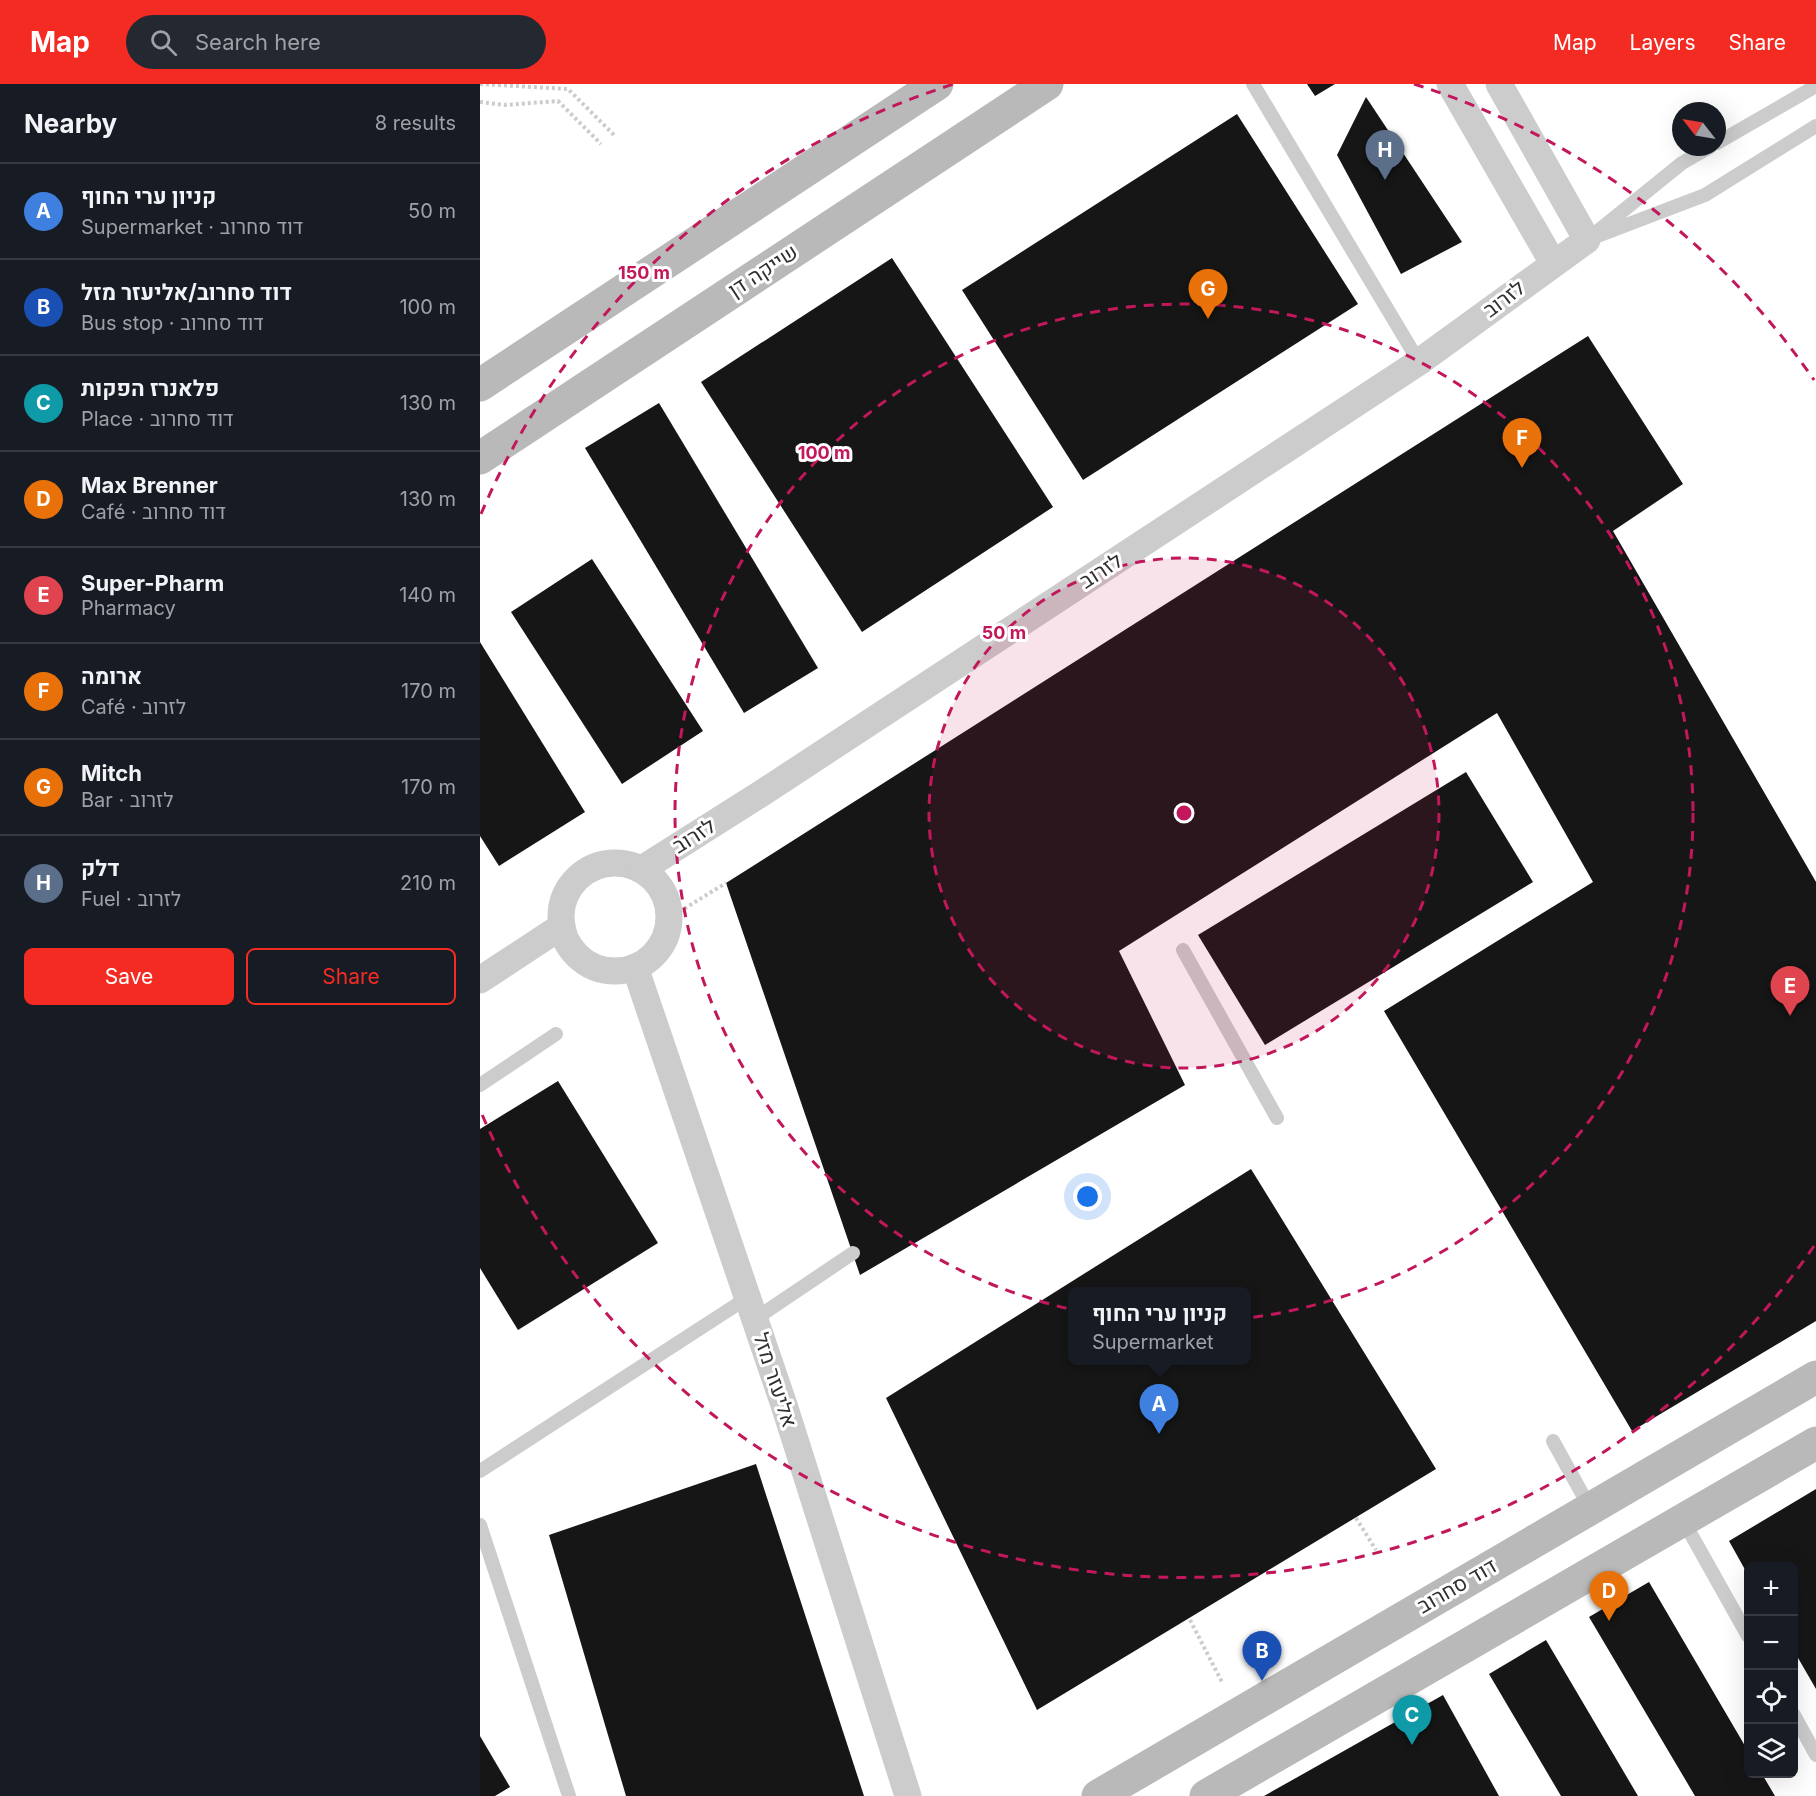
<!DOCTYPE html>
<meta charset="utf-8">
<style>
body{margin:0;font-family:Inter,Heebo,sans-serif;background:#242831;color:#f1f3f6}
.controls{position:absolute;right:18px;bottom:18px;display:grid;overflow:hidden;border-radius:9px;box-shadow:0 6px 24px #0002}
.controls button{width:54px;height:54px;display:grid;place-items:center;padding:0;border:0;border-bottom:2px solid #363941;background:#171b24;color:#f1f3f6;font:30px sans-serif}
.compass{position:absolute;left:1192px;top:18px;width:54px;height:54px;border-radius:50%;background:#171b24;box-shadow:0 6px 24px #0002;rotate:301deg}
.you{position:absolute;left:608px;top:1113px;width:21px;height:21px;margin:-15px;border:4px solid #fff;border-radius:50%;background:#1a73e8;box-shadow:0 0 0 9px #1a73e833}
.badge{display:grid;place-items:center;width:39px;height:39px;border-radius:50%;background:#f42b23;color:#fff;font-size:20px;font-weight:700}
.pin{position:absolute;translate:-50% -50px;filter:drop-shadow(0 2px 3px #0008)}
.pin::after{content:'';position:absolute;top:32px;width:21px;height:18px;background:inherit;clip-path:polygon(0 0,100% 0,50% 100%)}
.popup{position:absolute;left:588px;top:1203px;width:183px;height:78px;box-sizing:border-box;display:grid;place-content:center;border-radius:9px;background:#171b24;filter:drop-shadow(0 2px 4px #0005);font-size:20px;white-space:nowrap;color:#9ea1a6}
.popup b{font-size:22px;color:#f1f3f6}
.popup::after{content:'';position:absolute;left:50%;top:100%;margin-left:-12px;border:12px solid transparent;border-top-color:#171b24}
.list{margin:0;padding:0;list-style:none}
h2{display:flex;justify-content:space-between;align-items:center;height:78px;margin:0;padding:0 24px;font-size:26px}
h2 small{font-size:20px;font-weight:400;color:#9ea1a6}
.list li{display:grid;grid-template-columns:39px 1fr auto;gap:18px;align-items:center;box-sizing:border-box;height:96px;padding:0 24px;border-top:2px solid #363941}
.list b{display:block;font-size:22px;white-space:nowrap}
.list p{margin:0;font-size:20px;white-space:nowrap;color:#9ea1a6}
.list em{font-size:20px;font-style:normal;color:#9ea1a6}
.actions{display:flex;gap:12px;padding:18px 24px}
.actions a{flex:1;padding:14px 0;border:2px solid #f42b23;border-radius:9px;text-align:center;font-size:21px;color:#f42b23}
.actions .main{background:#f42b23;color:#fff}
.icon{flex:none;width:33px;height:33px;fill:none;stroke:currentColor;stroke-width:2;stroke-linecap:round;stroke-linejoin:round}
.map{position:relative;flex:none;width:1336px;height:1712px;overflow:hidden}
header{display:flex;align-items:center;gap:36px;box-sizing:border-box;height:84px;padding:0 30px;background:#f42b23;color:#fff}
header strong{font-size:28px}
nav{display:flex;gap:33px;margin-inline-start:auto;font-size:21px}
.search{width:420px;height:54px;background:#242831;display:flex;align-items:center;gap:15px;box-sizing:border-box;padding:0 21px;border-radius:33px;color:#9ea1a6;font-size:22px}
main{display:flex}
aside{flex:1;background:#171b24}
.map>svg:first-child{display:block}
.building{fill:#161616;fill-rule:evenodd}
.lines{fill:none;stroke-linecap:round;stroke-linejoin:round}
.path{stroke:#ccc;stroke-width:4;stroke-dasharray:3 3;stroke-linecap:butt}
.lane{stroke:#ccc;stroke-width:14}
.street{stroke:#ccc;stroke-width:27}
.secondary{stroke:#b9b9b9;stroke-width:33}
.ring{fill:none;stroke:#c2185b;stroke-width:3;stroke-dasharray:10 8}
.labels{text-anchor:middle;stroke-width:6;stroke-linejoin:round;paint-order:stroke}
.street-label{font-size:21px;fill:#2f2f2f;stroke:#fff}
.centre{fill:#c2185b;stroke:#fff;stroke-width:3}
.ring-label{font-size:18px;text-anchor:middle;font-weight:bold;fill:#c2185b;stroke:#fff;stroke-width:6;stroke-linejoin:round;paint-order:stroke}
</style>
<header>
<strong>Map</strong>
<div class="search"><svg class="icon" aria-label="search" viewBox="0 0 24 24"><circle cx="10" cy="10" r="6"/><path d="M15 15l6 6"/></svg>Search here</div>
<nav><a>Map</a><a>Layers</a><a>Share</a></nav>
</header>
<main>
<aside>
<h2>Nearby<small>8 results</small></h2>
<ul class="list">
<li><span class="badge" style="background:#3f7fe0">A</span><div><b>קניון ערי החוף</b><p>Supermarket · דוד סחרוב</p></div><em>50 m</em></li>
<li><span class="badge" style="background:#1a4fb4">B</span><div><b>דוד סחרוב/אליעזר מזל</b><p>Bus stop · דוד סחרוב</p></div><em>100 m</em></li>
<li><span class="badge" style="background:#0f9aa8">C</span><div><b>פלאנרז הפקות</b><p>Place · דוד סחרוב</p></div><em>130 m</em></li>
<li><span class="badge" style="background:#e8710a">D</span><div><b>Max Brenner</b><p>Café · דוד סחרוב</p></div><em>130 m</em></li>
<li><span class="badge" style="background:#e0444e">E</span><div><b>Super-Pharm</b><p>Pharmacy</p></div><em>140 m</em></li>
<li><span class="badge" style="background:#e8710a">F</span><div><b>ארומה</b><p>Café · לזרוב</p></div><em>170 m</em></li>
<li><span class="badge" style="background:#e8710a">G</span><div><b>Mitch</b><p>Bar · לזרוב</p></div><em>170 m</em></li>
<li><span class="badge" style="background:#5c6f8a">H</span><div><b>דלק</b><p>Fuel · לזרוב</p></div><em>210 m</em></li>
</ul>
<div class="actions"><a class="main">Save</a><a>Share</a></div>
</aside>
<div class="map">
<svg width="1336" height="1712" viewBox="0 0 1336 1712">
<rect width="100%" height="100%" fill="#fff"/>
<!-- building -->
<g class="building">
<polygon points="827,0 855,0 835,12"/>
<polygon points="886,13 982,158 921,190 857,71"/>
<polygon points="757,30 878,220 603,396 482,206"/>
<polygon points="412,174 573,423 382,548 221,298"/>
<polygon points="1108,252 1203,400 1133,447 1336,798 1336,1237 1152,1347 904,927 1113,798 1017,629 639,867 705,1001 380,1191 246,799"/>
<polygon points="179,319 338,584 264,629 105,364"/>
<polygon points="112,475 223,647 142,700 31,528"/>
<polygon points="0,558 105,728 19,782 0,752"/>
<polygon points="986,688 1053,798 785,961 718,851"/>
<polygon points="78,997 178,1159 38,1246 0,1184 0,1045"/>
<path d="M771,1085l185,300 -399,241 -151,-312zM592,1208h174v68h-174z"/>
<polygon points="276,1380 384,1712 146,1712 69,1451"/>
<polygon points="1336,1405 1336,1605 1314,1567 1314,1482 1268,1482 1268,1491 1249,1457"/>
<polygon points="1169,1498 1268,1667 1268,1690 1282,1690 1295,1712 1215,1712 1109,1533"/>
<polygon points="1066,1556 1158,1712 1081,1712 1009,1590"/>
<polygon points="963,1611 1019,1712 784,1712"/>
<polygon points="0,1652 30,1703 15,1712 0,1712"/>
</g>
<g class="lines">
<!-- path -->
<g class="path">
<polyline points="0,0 88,5 134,51"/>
<polyline points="0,18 25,21 78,17 121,60"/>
<polyline points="189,834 246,799"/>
<polyline points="876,1434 896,1466"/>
<polyline points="710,1536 743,1600"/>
</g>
<!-- lane -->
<g class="lane">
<polyline points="773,0 939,278"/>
<polyline points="1237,59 1336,2"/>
<polyline points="1118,147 1202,79 1230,63"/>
<polyline points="1107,156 1225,111 1336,42"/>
<polyline points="703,866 797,1034"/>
<polyline points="0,1001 76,950"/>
<polyline points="275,1235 373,1169"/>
<polyline points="1073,1357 1110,1424"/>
<polyline points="0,1387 267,1214"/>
<polyline points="1203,1436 1268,1552"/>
<polyline points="0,1441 89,1712"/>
<polyline points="1314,1631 1336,1671"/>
</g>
<!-- street -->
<g class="street">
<polyline points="970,0 1073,179"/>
<circle cx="135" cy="833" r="54"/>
<polyline points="162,785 279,711 939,278 1107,156 1019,0"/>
<polyline points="155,883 305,1324 428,1712"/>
<polyline points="0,896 82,842"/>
</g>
<!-- secondary -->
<g class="secondary">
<polyline points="0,301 457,0"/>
<polyline points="0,374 567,0"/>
<polyline points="618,1712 1336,1293"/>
<polyline points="726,1712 1336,1359"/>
</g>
</g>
<!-- distance rings -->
<circle cx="704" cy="729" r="255" fill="#c2185b" fill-opacity=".12"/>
<g class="ring">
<circle cx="704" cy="729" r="255"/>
<circle cx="704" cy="729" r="509"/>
<path d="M1334 1162A764 764 0 0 1 1 1028M1 430A764 764 0 0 1 474 0M934 0A764 764 0 0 1 1334 296"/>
</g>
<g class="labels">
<!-- street labels -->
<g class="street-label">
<text transform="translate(283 187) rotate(-33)" y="7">שייקה דן</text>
<text transform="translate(1024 215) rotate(-37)" y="7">לזרוב</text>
<text transform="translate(621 487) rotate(-33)" y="7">לזרוב</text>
<text transform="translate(214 752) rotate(-32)" y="7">לזרוב</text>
<text transform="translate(295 1296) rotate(72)" y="7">אליעזר מזל</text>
<text transform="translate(977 1502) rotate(-30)" y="7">דוד סחרוב</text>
</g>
</g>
<circle cx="704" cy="729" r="9" class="centre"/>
<g class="ring-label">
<text x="164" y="195">150 m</text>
<text x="344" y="375">100 m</text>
<text x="524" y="555">50 m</text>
</g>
</svg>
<div class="controls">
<button>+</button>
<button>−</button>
<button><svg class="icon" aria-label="locate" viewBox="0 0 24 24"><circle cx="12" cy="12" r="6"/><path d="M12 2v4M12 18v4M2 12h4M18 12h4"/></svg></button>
<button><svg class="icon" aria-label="layers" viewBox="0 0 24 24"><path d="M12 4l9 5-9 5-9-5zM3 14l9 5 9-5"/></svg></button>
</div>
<svg class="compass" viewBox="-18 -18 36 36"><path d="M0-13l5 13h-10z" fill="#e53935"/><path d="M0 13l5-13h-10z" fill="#9ea1a6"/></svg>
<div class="you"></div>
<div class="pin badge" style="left:679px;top:1350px;background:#3f7fe0">A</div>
<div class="popup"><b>קניון ערי החוף</b>Supermarket</div>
<div class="pin badge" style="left:782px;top:1597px;background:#1a4fb4">B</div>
<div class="pin badge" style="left:932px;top:1661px;background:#0f9aa8">C</div>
<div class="pin badge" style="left:1129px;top:1537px;background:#e8710a">D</div>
<div class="pin badge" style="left:1310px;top:932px;background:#e0444e">E</div>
<div class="pin badge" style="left:1042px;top:384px;background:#e8710a">F</div>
<div class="pin badge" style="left:728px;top:235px;background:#e8710a">G</div>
<div class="pin badge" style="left:905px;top:96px;background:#5c6f8a">H</div>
</div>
</main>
